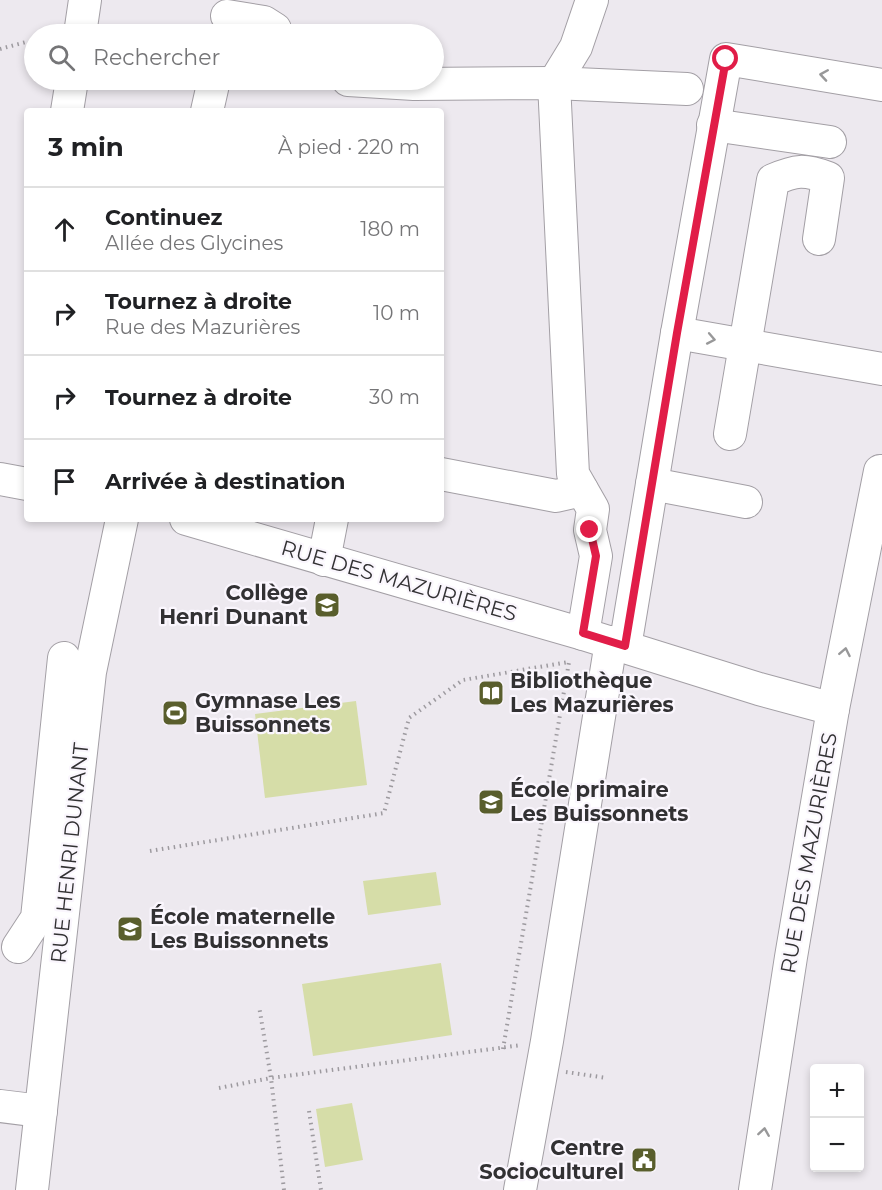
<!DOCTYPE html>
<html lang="fr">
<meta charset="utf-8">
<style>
body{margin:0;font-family:Montserrat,sans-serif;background:#f2f2f2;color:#202124}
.controls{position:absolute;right:18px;bottom:18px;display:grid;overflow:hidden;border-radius:6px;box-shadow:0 3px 9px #0003}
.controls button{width:54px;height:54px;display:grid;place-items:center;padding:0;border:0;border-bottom:2px solid #e0e0e0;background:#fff;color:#202124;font:30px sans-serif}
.stop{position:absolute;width:18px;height:18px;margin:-14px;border:4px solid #e11d48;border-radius:50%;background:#fff}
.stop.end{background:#e11d48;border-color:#fff;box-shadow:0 2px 6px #0008}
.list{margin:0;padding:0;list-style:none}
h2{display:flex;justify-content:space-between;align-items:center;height:78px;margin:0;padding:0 24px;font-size:26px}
h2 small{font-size:20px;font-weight:400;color:#757577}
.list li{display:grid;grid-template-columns:39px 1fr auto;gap:18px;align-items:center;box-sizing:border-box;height:84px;padding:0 24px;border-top:2px solid #e0e0e0}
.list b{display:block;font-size:22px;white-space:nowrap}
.list p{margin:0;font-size:20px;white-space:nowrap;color:#757577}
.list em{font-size:20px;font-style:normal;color:#757577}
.icon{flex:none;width:33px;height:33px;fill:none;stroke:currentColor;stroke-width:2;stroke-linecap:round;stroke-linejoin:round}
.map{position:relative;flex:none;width:882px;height:1190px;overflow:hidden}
.search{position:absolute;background:#fff;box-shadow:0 3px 9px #0003;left:24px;top:24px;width:420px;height:66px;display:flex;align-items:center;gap:15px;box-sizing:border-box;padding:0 21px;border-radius:33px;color:#757577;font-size:22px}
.panel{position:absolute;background:#fff;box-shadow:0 3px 9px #0003;left:24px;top:108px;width:420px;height:414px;border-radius:6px}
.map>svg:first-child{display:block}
.green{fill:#d6dda8}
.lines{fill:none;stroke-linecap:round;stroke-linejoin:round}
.minor-casing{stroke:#a39fa5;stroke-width:34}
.path{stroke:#9d9a9f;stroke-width:4;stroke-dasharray:1.5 4.5;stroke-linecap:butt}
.minor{stroke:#fff;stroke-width:32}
.oneway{stroke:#989899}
.route{stroke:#e11d48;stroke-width:8}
.labels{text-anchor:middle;stroke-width:4.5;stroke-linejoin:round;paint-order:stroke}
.street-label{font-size:21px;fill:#323133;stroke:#faf6fd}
.poi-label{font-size:21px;font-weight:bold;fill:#323133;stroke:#faf6fd;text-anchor:start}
</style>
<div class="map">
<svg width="882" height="1190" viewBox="0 0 882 1190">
<rect width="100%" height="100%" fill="#ede9ef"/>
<!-- green -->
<g class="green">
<polygon points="356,701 367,785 265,798 255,714"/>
<polygon points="436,872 441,905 368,915 363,881"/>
<polygon points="441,963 452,1035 313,1056 302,984"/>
<polygon points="352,1103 363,1160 325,1167 316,1109"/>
</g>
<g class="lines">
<!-- minor casing -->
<g class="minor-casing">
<g id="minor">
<polyline points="227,16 264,22 275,29 276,34"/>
<polyline points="80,34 85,0"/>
<polyline points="348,80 414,84 554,83 687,89"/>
<polyline points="67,111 72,80"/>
<polyline points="207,111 214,80"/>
<polyline points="713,125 830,142"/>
<polyline points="677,333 882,369"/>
<path d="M730,434l43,-254c23,-10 31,-11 55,-2l-9,61"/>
<polyline points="441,474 556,496 582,490"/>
<polyline points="0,479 27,484"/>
<polyline points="652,484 746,502"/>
<polyline points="186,519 583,634 759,689 833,709"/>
<polyline points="324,560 332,519"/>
<polyline points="583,634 596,556 590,530 593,509 573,474 554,83 576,47 592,0"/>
<polyline points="625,647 677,333 726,59 882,85"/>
<polyline points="18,947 37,918 64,658"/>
<polyline points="0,1106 41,1111"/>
<polyline points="32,1190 90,672 122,519"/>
<polyline points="520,1190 547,1041 611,642"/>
<polyline points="755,1190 791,957 833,709 880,471 882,472"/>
</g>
</g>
<!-- path -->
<g class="path">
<polyline points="0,49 26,42 34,42"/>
<polyline points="150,851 384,813 409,718 463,680 569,662"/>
<polyline points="503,1049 569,662"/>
<polyline points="566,1072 607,1078"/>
<polyline points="219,1088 271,1078 259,1006"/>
<polyline points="309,1111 321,1190"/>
<polyline points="284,1190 271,1078 522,1045"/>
</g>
<!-- minor -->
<use href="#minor" class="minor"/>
</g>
<!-- one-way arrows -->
<defs><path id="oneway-chevron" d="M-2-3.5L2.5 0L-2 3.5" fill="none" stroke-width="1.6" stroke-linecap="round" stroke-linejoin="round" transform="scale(1.5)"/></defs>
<g class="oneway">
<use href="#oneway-chevron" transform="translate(824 75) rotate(-171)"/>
<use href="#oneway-chevron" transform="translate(711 339) rotate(11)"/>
<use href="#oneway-chevron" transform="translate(845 652) rotate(-79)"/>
<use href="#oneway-chevron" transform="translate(764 1132) rotate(-81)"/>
</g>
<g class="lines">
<!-- route -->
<polyline class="route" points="590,530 596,556 583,633 625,646 677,333 726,59"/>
</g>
<!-- icons -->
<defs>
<g id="school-square" transform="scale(1.35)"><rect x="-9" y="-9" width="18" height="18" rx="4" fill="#595e2c" stroke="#faf6fd"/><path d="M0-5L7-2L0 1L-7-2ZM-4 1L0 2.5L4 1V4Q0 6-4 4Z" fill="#fff"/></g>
<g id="library-square" transform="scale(1.35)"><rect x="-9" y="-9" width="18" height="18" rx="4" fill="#595e2c" stroke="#faf6fd"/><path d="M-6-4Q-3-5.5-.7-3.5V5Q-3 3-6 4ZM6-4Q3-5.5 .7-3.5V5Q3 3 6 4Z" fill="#fff"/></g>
<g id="stadium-square" transform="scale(1.35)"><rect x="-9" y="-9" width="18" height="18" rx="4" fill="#595e2c" stroke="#faf6fd"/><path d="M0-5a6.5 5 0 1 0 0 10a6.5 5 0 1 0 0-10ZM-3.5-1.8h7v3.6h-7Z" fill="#fff"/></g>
<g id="civic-square" transform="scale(1.35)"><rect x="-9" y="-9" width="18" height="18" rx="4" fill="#595e2c" stroke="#faf6fd"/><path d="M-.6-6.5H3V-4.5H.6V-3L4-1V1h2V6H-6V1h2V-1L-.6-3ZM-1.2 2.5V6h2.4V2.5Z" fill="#fff"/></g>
</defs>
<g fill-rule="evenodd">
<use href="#school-square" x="327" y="605"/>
<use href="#library-square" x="491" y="693"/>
<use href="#stadium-square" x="175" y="713"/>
<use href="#school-square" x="491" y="802"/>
<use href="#school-square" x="130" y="929"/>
<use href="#civic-square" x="644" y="1160"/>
</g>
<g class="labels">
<!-- street labels -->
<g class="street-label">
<text transform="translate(399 581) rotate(16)" y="7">RUE DES MAZURIÈRES</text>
<text transform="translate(70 853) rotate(-84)" y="7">RUE HENRI DUNANT</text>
<text transform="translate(809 853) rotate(-80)" y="7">RUE DES MAZURIÈRES</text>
</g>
<!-- poi labels -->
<g class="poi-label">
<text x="308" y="600" text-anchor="end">Collège<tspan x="308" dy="24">Henri Dunant</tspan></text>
<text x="510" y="688">Bibliothèque<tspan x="510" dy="24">Les Mazurières</tspan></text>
<text x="195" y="708">Gymnase Les<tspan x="195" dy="24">Buissonnets</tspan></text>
<text x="510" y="797">École primaire<tspan x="510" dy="24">Les Buissonnets</tspan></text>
<text x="150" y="924">École maternelle<tspan x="150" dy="24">Les Buissonnets</tspan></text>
<text x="624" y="1155" text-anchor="end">Centre<tspan x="624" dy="24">Socioculturel</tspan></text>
</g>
</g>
</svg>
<div class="controls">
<button>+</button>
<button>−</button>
</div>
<div class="stop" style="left:726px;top:59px"></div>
<div class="stop end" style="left:590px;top:530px"></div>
<div class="search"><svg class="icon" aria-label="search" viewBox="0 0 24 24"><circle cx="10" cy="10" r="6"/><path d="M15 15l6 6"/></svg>Rechercher</div>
<section class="panel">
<h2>3 min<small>À pied · 220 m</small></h2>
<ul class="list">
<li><svg class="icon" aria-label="ahead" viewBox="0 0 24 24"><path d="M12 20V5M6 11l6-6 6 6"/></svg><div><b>Continuez</b><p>Allée des Glycines</p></div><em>180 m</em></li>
<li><svg class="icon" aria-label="right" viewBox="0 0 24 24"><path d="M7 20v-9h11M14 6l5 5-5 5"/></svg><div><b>Tournez à droite</b><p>Rue des Mazurières</p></div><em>10 m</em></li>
<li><svg class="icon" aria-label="right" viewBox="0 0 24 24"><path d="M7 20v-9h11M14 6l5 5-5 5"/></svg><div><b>Tournez à droite</b></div><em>30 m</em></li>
<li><svg class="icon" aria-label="arrive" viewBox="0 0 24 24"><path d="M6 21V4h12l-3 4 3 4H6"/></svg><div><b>Arrivée à destination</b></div></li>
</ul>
</section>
</div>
